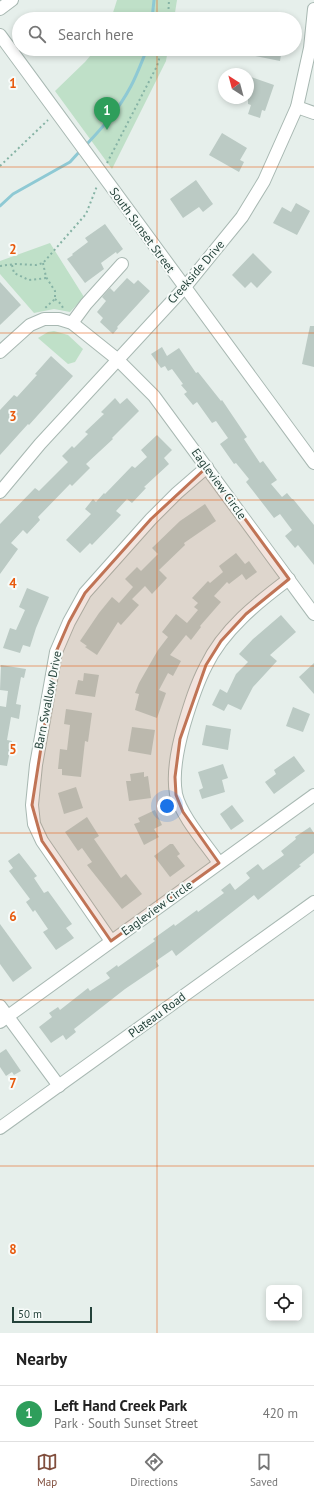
<!DOCTYPE html>
<meta charset="utf-8">
<style>
body{margin:0;font-family:"PT Sans",sans-serif;background:#f2f2f2;color:#222}
.controls{position:absolute;right:12px;bottom:12px;display:grid;overflow:hidden;border-radius:6px;box-shadow:0 2px 6px #0003}
.controls button{width:36px;height:36px;display:grid;place-items:center;padding:0;border:0;border-bottom:1px solid #e0e0e0;background:#fff;color:#222;font:20px sans-serif}
.compass{position:absolute;left:218px;top:68px;width:36px;height:36px;border-radius:50%;background:#fff;box-shadow:0 2px 6px #0003;rotate:324deg}
.scale{position:absolute;left:12px;bottom:10px;width:80px;box-sizing:border-box;padding-left:4px;border:2px solid #24423a;border-top:0;font-size:11px;line-height:14px;white-space:nowrap;color:#24423a;-webkit-text-stroke:3px #f7fbf9;paint-order:stroke}
.you{position:absolute;left:167px;top:806px;width:14px;height:14px;margin:-10px;border:3px solid #fff;border-radius:50%;background:#1a73e8;box-shadow:0 0 0 6px #1a73e833}
.badge{display:grid;place-items:center;width:26px;height:26px;border-radius:50%;background:#804e3d;color:#fff;font-size:13px;font-weight:700}
.pin{position:absolute;translate:-50% -33px;filter:drop-shadow(0 1px 2px #0008)}
.pin::after{content:'';position:absolute;top:21px;width:14px;height:12px;background:inherit;clip-path:polygon(0 0,100% 0,50% 100%)}
.list{margin:0;padding:0;list-style:none}
h2{display:flex;justify-content:space-between;align-items:center;height:52px;margin:0;padding:0 16px;font-size:17px}
h2 small{font-size:13px;font-weight:400;color:#767676}
.list li{display:grid;grid-template-columns:26px 1fr auto;gap:12px;align-items:center;box-sizing:border-box;height:56px;padding:0 16px;border-top:1px solid #e0e0e0}
.list b{display:block;font-size:15px;white-space:nowrap}
.list p{margin:0;font-size:13px;white-space:nowrap;color:#767676}
.list em{font-size:13px;font-style:normal;color:#767676}
.icon{flex:none;width:22px;height:22px;fill:none;stroke:currentColor;stroke-width:2;stroke-linecap:round;stroke-linejoin:round}
.map{position:relative;flex:none;width:314px;height:1333px;overflow:hidden}
.search{position:absolute;background:#fff;box-shadow:0 2px 6px #0003;left:12px;right:12px;top:12px;height:44px;display:flex;align-items:center;gap:10px;box-sizing:border-box;padding:0 14px;border-radius:22px;color:#767676;font-size:15px}
.sheet{height:108px;background:#fff}
nav{display:flex;justify-content:space-around;align-items:center;box-sizing:border-box;height:56px;border-top:1px solid #e0e0e0;background:#fff;font-size:11px;color:#767676}
nav a{display:grid;justify-items:center;gap:2px}
nav .on{color:#804e3d}
.map>svg:first-child{display:block}
.green{fill:#bfe0c8}
.lines{fill:none;stroke-linecap:round;stroke-linejoin:round}
.stream{stroke:#8ec9d4;stroke-width:3}
.building{fill:#bbcac4}
.minor-casing{stroke:#a8b8b2;stroke-width:14}
.path{stroke:#86b3a5;stroke-width:2;stroke-dasharray:2 3;stroke-linecap:butt}
.minor{stroke:#fff;stroke-width:12}
.marked{fill:#c07456;fill-opacity:0.2;stroke:#c07456;stroke-width:3;stroke-linejoin:round}
.grid{fill:none;stroke:#e8590c;stroke-width:1;stroke-opacity:0.55}
.labels{text-anchor:middle;stroke-width:4;stroke-linejoin:round;paint-order:stroke}
.street-label{font-size:12px;fill:#24423a;stroke:#f7fbf9}
.grid-label{font-size:13px;text-anchor:middle;font-weight:bold;fill:#e8590c;stroke:#f7fbf9;stroke-width:4;stroke-linejoin:round;paint-order:stroke}
</style>
<div class="map">
<svg width="314" height="1333" viewBox="0 0 314 1333">
<rect width="100%" height="100%" fill="#e6efeb"/>
<!-- green -->
<g class="green">
<polygon points="117,0 177,0 174,19 111,19"/>
<polygon points="96,49 168,49 166,61 112,169 55,91 85,62"/>
<polygon points="50,243 84,297 70,312 54,309 34,313 0,274 0,261"/>
<polygon points="54,331 68,335 83,349 75,362 68,364 38,338 48,332"/>
</g>
<g class="lines">
<!-- stream -->
<g class="stream">
<polyline points="152,19 154,0"/>
<path d="M86,145c17,-18 33,-36 45,-59 6,-11 11,-25 16,-37"/>
<polyline points="0,206 13,194 70,162 80,151"/>
</g>
</g>
<!-- building -->
<g class="building">
<polygon points="242,49 282,49 280,61 241,53"/>
<polygon points="248,76 274,85 265,111 262,110 260,118 248,114 251,105 248,104"/>
<polygon points="222,133 247,148 240,160 244,162 239,172 209,155"/>
<polygon points="196,180 213,204 203,212 199,207 183,218 170,199"/>
<polygon points="296,203 310,211 297,235 273,223 282,207 291,212"/>
<polygon points="105,224 123,249 117,254 116,252 101,263 104,269 85,283 67,259 73,255 72,254 88,242 85,238"/>
<polygon points="253,253 272,272 257,288 251,282 245,288 232,275"/>
<polygon points="127,278 134,284 138,280 150,291 117,327 118,328 113,334 100,322 103,318 97,312 106,301 102,297 110,288 114,292"/>
<polygon points="0,282 21,305 0,325"/>
<polygon points="310,326 314,326 314,367 302,364"/>
<polygon points="162,347 167,356 179,348 196,373 198,372 221,401 222,400 247,437 244,439 260,463 263,461 277,480 271,484 282,497 287,493 292,499 293,499 314,525 314,565 298,545 295,548 285,536 292,530 280,514 274,518 246,482 249,479 236,463 234,464 220,444 228,438 216,421 212,423 197,402 193,405 184,394 187,392 181,385 183,384 172,369 168,371 165,366 161,368 151,354"/>
<polygon points="51,356 73,376 29,425 28,424 0,455 0,410 14,395 17,397 37,375 35,374"/>
<polygon points="115,398 120,404 127,398 139,411 112,438 113,439 86,464 90,468 72,486 70,484 38,517 40,520 27,534 23,530 11,543 18,549 0,574 0,524 35,488 39,491 68,462 62,456 72,446 74,448 88,434 85,432 104,414 101,412"/>
<polygon points="157,435 172,450 164,458 169,464 144,487 146,488 132,503 127,499 116,511 121,515 92,545 90,543 80,553 66,540 91,514 85,509 93,499 96,502 104,493 105,494 132,466 135,468 147,457 141,450"/>
<polygon points="205,504 216,521 184,543 185,545 159,570 167,578 152,594 145,586 132,599 139,605 121,625 118,622 97,655 85,647 87,646 80,641 99,613 112,597 119,603 133,587 125,579 137,567 141,571 158,554 152,548 180,521"/>
<polygon points="236,553 245,564 249,561 257,572 246,580 242,574 229,584 227,582 214,596 221,602 200,626 201,627 191,640 186,635 170,655 181,661 173,676 168,673 159,690 166,693 157,718 135,710 139,694 135,693 139,683 158,650 168,637 162,632 176,614 187,623 198,610 194,607 198,603 192,598 208,581 210,583 223,572 219,566"/>
<polygon points="27,588 49,597 36,628 30,647 23,645 20,653 3,648 10,628 16,630 25,610 19,607"/>
<polygon points="281,615 296,632 270,655 277,661 253,687 241,710 228,704 224,711 212,705 220,689 227,693 236,674 248,662 239,654 253,639"/>
<polygon points="314,663 314,694 299,677"/>
<polygon points="1,665 26,669 24,678 21,677 16,704 21,705 19,719 11,717 7,740 12,741 7,766 0,765 0,706 6,707 8,691 0,690"/>
<polygon points="84,673 99,675 95,697 75,694 78,680 83,681"/>
<polygon points="293,707 310,714 303,732 286,726"/>
<polygon points="66,709 92,713 88,742 85,741 81,777 62,775 62,769 58,769 60,749 67,750 70,725 64,724"/>
<polygon points="206,725 231,729 228,750 202,745"/>
<polygon points="132,727 155,730 151,755 128,751"/>
<polygon points="294,756 305,771 274,794 265,782 276,774 274,770"/>
<polygon points="223,764 228,778 222,780 225,792 202,799 199,790 203,788 198,772"/>
<polygon points="144,772 144,777 148,776 151,798 129,801 126,781 131,781 130,774"/>
<polygon points="76,787 83,808 64,814 58,793"/>
<polygon points="232,805 244,821 231,830 220,814"/>
<polygon points="155,810 162,825 154,829 159,837 144,845 134,824 140,822 138,818"/>
<polygon points="87,817 99,836 94,839 121,878 126,874 142,894 122,909 87,865 92,862 82,848 78,851 65,832"/>
<polygon points="310,827 314,833 314,853 299,865 301,866 258,900 254,895 176,956 172,950 156,961 159,966 125,989 74,1029 76,1032 66,1040 63,1035 51,1043 39,1027 52,1017 49,1013 58,1007 60,1010 88,988 90,991 110,978 106,973 117,965 118,967 155,941 153,939 174,924 175,926 197,910 198,912 224,893 221,890 230,883 235,890 250,878 246,873 258,864 263,870 284,855 281,851 296,839 295,837"/>
<polygon points="170,844 173,844 180,854 177,856 185,866 170,877 154,856"/>
<polygon points="19,853 37,876 34,878 44,893 48,891 72,924 66,928 74,938 56,950 43,932 48,929 35,910 33,912 26,902 30,899 9,871 13,868 8,861"/>
<polygon points="0,924 32,968 13,982 0,964"/>
<polygon points="6,1049 21,1071 14,1075 12,1072 6,1076 0,1067 0,1053"/>
</g>
<g class="lines">
<!-- minor casing -->
<g class="minor-casing">
<g id="minor">
<polyline points="0,9 12,0"/>
<polyline points="0,35 314,463"/>
<polyline points="297,107 314,113"/>
<polyline points="72,323 86,304 122,264"/>
<polyline points="0,352 30,325 44,319 59,319 72,323 117,359 154,396 314,614"/>
<polyline points="0,492 40,444 185,287 242,217 264,181 297,107 310,48 314,9"/>
<path d="M219,863c-13,-19 -38,-47 -43,-69 -4,-22 2,-48 8,-69 6,-20 12,-40 22,-59 17,-36 52,-64 83,-87"/>
<polyline points="111,941 42,841 34,824 32,805 36,765 56,652 69,622 85,593 151,519 177,493 207,467"/>
<polyline points="0,1006 59,1086"/>
<polyline points="0,1022 314,795"/>
<polyline points="0,1128 314,902"/>
</g>
</g>
<!-- path -->
<g class="path">
<polyline points="168,19 169,0"/>
<polyline points="107,163 157,66 162,49"/>
<polyline points="0,166 48,120"/>
<polyline points="43,263 46,277 55,291 55,299 45,308"/>
<polyline points="12,265 14,273 29,280 47,278"/>
<polyline points="0,266 15,264 36,265 43,263 86,214 97,186"/>
<polyline points="55,299 61,304 63,308"/>
</g>
<!-- minor -->
<use href="#minor" class="minor"/>
</g>
<!-- marked area -->
<path class="marked" d="M207,467l82,112 -43,35 -25,27 -15,24 -26,74 -5,38 1,18 7,17 36,51 -108,78 -69,-100 -10,-36 24,-153 13,-30 16,-29 66,-74z"/>
<!-- grid -->
<path class="grid" d="M157,0v19M157,49v1284M0,167h314M0,333h314M0,500h314M0,666h314M0,833h314M0,1000h314M0,1166h314"/>
<g class="labels">
<!-- street labels -->
<g class="street-label">
<text transform="translate(142 230) rotate(54)" y="4">South Sunset Street</text>
<text transform="translate(196 272) rotate(-49)" y="4">Creekside Drive</text>
<text transform="translate(219 484) rotate(54)" y="4">Eagleview Circle</text>
<text transform="translate(48 700) rotate(-79)" y="4">Barn Swallow Drive</text>
<text transform="translate(157 908) rotate(-36)" y="4">Eagleview Circle</text>
<text transform="translate(157 1015) rotate(-36)" y="4">Plateau Road</text>
</g>
</g>
<g class="grid-label">
<text x="13" y="88">1</text>
<text x="13" y="254">2</text>
<text x="13" y="421">3</text>
<text x="13" y="588">4</text>
<text x="13" y="754">5</text>
<text x="13" y="921">6</text>
<text x="13" y="1088">7</text>
<text x="13" y="1254">8</text>
</g>
</svg>
<div class="controls">
<button><svg class="icon" aria-label="locate" viewBox="0 0 24 24"><circle cx="12" cy="12" r="6"/><path d="M12 2v4M12 18v4M2 12h4M18 12h4"/></svg></button>
</div>
<svg class="compass" viewBox="-18 -18 36 36"><path d="M0-13l5 13h-10z" fill="#e53935"/><path d="M0 13l5-13h-10z" fill="#767676"/></svg>
<div class="scale">50 m</div>
<div class="you"></div>
<div class="pin badge" style="left:107px;top:130px;background:#2e9e5b">1</div>
<div class="search"><svg class="icon" aria-label="search" viewBox="0 0 24 24"><circle cx="10" cy="10" r="6"/><path d="M15 15l6 6"/></svg>Search here</div>
</div>
<section class="sheet">
<h2>Nearby<small></small></h2>
<ul class="list">
<li><span class="badge" style="background:#2e9e5b">1</span><div><b>Left Hand Creek Park</b><p>Park · South Sunset Street</p></div><em>420 m</em></li>
</ul>
</section>
<nav>
<a class="on"><svg class="icon" aria-label="map" viewBox="0 0 24 24"><path d="M3 6l6-2 6 2 6-2v14l-6 2-6-2-6 2zM9 4v14M15 6v14"/></svg>Map</a>
<a><svg class="icon" aria-label="directions" viewBox="0 0 24 24"><path d="M12 3l9 9-9 9-9-9zM9 14v-3h6M13 9l2 2-2 2"/></svg>Directions</a>
<a><svg class="icon" aria-label="saved" viewBox="0 0 24 24"><path d="M7 4h10v16l-5-4-5 4z"/></svg>Saved</a>
</nav>
